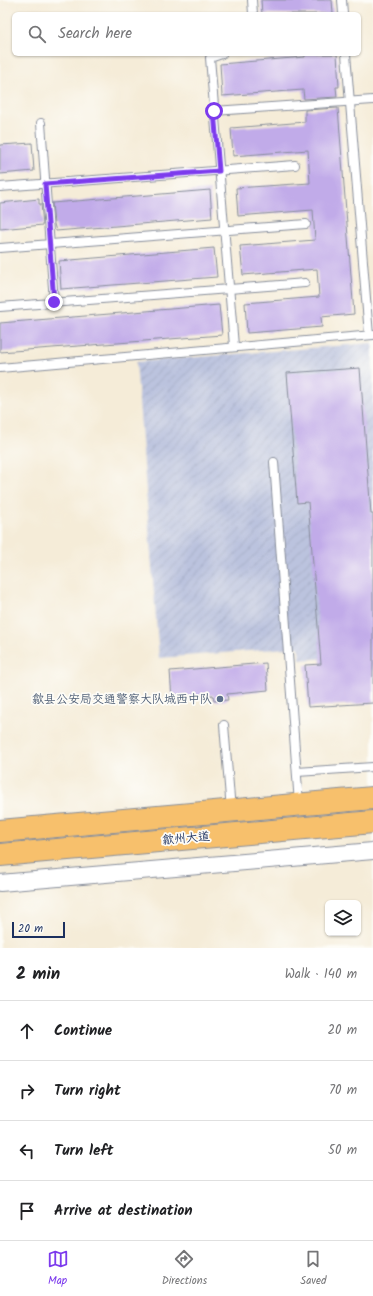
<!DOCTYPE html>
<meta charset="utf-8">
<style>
body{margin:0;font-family:Kalam,"LXGW WenKai TC",sans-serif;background:#f6f6f6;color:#202124}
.controls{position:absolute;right:12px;bottom:12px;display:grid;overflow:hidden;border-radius:6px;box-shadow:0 1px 3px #0004}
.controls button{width:36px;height:36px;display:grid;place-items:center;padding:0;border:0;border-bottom:1px solid #e0e0e0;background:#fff;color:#202124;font:20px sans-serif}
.scale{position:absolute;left:12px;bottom:10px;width:53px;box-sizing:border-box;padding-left:4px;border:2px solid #1b2f5e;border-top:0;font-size:11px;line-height:14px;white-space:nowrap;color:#1b2f5e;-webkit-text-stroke:3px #fdfcf7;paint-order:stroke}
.stop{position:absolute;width:12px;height:12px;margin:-9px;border:3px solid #7c3aed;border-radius:50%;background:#fff}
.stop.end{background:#7c3aed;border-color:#fff;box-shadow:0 1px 4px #0008}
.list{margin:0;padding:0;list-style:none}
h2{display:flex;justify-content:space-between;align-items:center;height:52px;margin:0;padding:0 16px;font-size:17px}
h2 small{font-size:13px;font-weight:400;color:#757577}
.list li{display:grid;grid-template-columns:26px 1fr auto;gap:12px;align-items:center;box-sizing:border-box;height:60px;padding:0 16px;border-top:1px solid #e0e0e0}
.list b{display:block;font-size:15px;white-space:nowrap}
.list em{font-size:13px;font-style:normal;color:#757577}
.icon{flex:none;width:22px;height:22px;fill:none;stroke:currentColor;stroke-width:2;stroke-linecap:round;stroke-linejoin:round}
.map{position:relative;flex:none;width:373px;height:948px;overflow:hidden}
.search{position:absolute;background:#fff;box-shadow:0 1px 3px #0004;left:12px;right:12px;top:12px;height:44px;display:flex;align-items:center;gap:10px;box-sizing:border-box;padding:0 14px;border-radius:6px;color:#757577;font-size:15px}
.sheet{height:292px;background:#fff}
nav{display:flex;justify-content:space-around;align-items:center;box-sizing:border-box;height:56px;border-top:1px solid #e0e0e0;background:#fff;font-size:11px;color:#757577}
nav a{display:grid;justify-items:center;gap:2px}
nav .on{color:#7c3aed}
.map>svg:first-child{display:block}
.industrial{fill:url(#industrial-furrows)}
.building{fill:#c1abe9}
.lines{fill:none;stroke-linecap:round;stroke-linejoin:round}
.lane-casing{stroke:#888e9b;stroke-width:10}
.street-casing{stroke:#888e9b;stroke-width:18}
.highway-casing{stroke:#888e9b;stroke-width:24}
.lane{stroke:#fff;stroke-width:8}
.street{stroke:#fff;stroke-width:16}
.highway{stroke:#f7c06c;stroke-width:22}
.route{stroke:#7c3aed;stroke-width:5}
.service-dot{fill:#5c6f8a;stroke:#fdfcf7;stroke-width:1.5}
.labels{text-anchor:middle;stroke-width:3.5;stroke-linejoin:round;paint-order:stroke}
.service-label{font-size:12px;fill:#4e5e75;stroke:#fdfcf7;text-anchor:end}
.street-label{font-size:12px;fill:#1b2f5e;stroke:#fdfcf7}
</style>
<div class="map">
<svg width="373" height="948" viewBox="0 0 373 948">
<defs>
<pattern id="industrial-furrows" width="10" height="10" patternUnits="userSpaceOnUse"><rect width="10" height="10" fill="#bbc3de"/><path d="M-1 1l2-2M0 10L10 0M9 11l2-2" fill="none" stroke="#a0a8c1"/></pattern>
</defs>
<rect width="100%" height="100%" fill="#fdfcf7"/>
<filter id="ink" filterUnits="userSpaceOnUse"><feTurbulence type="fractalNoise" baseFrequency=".025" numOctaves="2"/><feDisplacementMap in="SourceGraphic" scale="8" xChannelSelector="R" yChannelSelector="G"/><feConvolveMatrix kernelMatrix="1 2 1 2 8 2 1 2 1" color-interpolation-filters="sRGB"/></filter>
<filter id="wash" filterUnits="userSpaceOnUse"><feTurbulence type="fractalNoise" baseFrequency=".012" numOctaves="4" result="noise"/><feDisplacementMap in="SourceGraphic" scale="16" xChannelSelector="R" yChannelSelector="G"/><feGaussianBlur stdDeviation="0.9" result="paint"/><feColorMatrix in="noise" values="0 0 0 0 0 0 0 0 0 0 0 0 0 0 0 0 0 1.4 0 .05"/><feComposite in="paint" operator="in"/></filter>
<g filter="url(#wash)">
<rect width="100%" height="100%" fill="#f5ecd8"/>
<!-- industrial -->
<polygon class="industrial" points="373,343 373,655 300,660 299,647 159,658 136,362"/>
<g id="blocks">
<!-- building -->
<g class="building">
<polygon points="261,0 332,0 333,14 262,14"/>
<polygon points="305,54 337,54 339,87 336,87 337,97 304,99 303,90 222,96 220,64 305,57"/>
<polygon points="338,108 354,314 321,317 322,327 247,333 245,303 319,297 317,269 243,275 240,246 315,240 313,210 238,216 236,188 310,183 308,150 233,156 231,128 305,122 305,110"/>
<polygon points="32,143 34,171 0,174 0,145"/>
<polygon points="210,190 212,218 56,231 54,224 52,203"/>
<polygon points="39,199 39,204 41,204 43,225 0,229 0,203"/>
<polygon points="214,248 217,277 61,289 59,261"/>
<polygon points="219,305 222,335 0,352 0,323"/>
<polygon points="360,368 371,514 373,514 373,703 308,707 305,665 321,664 308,502 297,503 287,373"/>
<polygon points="266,663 268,690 227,694 228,700 214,701 213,695 172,699 170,671"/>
</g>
</g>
</g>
<g filter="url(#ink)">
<use href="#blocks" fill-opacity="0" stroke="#888e9b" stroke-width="1"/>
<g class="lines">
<!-- lane casing -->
<g class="lane-casing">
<g id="lane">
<polyline points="252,0 253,14"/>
<polyline points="342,0 343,14"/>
<polyline points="222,54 210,58 234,346"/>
<polyline points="346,54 369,335"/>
<polyline points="214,111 373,100"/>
<polyline points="41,123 54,302"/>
<polyline points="0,187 295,165"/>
<polyline points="0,248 306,224"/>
<polyline points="0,307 305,283"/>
<polyline points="0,368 373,335"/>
<polyline points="274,462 299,804"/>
<polyline points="224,725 231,810"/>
<polyline points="297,772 373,767"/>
</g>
</g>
<!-- street casing -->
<g class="street-casing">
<polyline id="street" points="0,883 373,851"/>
</g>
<!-- highway casing -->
<g class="highway-casing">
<g id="highway">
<polyline points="0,831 373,798"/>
<polyline points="0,855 373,822"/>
</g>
</g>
<!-- lane -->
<use href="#lane" class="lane"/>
<!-- street -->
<use href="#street" class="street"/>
<!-- highway -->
<use href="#highway" class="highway"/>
</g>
</g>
<g class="lines" filter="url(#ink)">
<!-- route -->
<polyline class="route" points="54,302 45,184 219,171 214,111"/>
</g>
<!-- markers -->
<circle class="service-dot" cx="220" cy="699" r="4"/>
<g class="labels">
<!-- service labels -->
<g class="service-label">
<text x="212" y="703">歙县公安局交通警察大队城西中队</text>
</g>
<!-- street labels -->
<g class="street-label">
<text transform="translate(186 838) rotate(-5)" y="4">歙州大道</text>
</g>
</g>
</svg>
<div class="controls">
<button><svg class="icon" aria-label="layers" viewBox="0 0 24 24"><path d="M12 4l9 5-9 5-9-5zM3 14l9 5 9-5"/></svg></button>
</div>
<div class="scale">20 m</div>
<div class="stop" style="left:214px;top:111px"></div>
<div class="stop end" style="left:54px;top:302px"></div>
<div class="search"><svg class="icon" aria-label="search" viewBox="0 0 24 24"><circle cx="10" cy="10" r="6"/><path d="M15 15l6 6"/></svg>Search here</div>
</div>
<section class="sheet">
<h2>2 min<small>Walk · 140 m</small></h2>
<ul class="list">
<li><svg class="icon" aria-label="ahead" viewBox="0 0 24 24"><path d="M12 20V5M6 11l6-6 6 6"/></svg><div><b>Continue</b></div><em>20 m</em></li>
<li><svg class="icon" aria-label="right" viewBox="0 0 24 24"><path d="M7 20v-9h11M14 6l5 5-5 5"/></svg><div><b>Turn right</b></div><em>70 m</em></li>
<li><svg class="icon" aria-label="left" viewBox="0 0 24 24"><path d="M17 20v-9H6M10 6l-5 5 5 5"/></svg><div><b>Turn left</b></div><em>50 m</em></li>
<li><svg class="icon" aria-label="arrive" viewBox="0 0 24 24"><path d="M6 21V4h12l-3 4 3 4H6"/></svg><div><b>Arrive at destination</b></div></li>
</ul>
</section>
<nav>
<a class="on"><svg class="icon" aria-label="map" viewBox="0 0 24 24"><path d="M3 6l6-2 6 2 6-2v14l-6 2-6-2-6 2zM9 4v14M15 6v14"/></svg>Map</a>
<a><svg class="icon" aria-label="directions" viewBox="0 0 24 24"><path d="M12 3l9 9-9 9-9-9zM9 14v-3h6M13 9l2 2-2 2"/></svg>Directions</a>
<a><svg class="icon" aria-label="saved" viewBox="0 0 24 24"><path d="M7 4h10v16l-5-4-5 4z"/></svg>Saved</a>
</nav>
